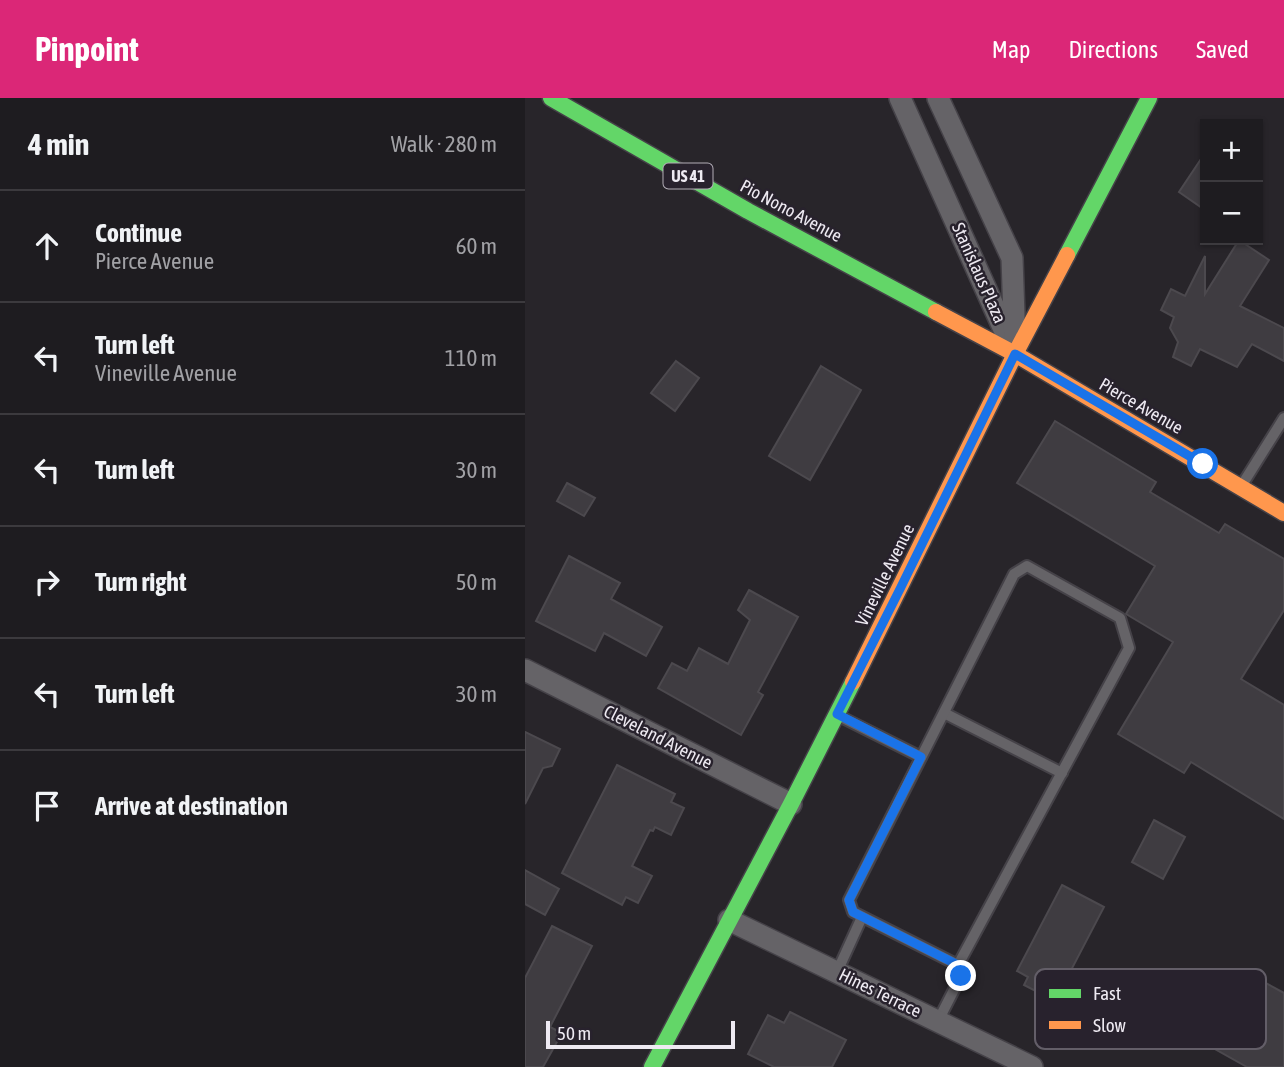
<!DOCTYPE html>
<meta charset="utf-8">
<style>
body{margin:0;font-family:"Asap Condensed",sans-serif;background:#262529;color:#f1f3f6}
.controls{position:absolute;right:21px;top:21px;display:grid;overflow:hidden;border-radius:0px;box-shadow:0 2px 5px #0004}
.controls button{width:63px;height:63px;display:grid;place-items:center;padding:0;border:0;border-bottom:2px solid #3c3a3e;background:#1e1c20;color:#f1f3f6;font:35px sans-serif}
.scale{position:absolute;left:21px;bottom:18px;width:189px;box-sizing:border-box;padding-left:7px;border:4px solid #eeeaf2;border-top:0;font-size:19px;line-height:24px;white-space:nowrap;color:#eeeaf2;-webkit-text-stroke:5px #28222d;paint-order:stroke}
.stop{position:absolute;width:21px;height:21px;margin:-16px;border:5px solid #1a73e8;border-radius:50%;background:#fff}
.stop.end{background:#1a73e8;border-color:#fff;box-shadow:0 2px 7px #0008}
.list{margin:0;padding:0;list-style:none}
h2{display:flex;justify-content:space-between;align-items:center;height:91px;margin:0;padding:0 28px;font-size:30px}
h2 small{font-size:23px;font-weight:400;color:#a1a1a5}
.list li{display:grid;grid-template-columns:46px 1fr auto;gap:21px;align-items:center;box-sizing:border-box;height:112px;padding:0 28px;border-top:2px solid #3c3a3e}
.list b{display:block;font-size:26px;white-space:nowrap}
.list p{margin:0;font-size:23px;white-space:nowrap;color:#a1a1a5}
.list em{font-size:23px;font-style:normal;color:#a1a1a5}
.icon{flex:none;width:38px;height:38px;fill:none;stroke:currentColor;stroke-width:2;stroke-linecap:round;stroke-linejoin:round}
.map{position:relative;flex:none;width:759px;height:969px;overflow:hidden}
header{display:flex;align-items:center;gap:42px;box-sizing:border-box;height:98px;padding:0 35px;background:#db2777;color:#fff}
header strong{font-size:33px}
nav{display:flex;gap:38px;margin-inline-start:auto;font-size:24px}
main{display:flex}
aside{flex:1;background:#1e1c20}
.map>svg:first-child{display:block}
.building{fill:#3f3c41;stroke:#4c494e;stroke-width:2}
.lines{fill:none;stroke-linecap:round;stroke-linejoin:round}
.lane-casing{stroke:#454248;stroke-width:14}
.street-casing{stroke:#454248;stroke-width:24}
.fast-casing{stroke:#454248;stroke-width:19}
.slow-casing{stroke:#454248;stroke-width:19}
.lane{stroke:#656367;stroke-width:10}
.street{stroke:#656367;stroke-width:21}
.fast{stroke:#63d668;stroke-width:16}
.slow{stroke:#ff974d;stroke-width:16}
.route{stroke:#1a73e8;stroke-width:9}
.labels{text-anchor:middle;stroke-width:5;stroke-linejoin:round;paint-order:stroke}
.shield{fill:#28222d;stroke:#b3aeb7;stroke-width:2}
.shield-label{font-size:16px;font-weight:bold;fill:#eeeaf2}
.street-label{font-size:18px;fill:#eeeaf2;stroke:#28222d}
.key{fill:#28222d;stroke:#635e68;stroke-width:2}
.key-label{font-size:19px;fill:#eeeaf2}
</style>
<header>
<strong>Pinpoint</strong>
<nav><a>Map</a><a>Directions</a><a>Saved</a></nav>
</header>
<main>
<aside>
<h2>4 min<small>Walk · 280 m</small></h2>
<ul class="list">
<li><svg class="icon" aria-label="ahead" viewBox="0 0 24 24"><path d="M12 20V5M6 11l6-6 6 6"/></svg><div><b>Continue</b><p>Pierce Avenue</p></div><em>60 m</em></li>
<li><svg class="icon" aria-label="left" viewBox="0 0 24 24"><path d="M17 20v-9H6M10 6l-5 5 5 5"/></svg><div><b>Turn left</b><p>Vineville Avenue</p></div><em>110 m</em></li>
<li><svg class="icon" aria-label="left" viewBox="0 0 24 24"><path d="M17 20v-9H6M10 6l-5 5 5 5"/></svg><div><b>Turn left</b></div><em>30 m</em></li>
<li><svg class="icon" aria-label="right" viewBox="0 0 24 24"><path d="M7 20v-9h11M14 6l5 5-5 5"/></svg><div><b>Turn right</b></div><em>50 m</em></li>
<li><svg class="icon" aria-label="left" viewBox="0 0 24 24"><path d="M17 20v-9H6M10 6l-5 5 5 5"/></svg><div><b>Turn left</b></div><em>30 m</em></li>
<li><svg class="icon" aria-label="arrive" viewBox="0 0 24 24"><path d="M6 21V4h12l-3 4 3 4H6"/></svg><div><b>Arrive at destination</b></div></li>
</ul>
</aside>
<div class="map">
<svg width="759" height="969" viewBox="0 0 759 969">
<rect width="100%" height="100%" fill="#28252a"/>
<!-- building -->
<g class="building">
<polygon points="680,55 680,112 654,94"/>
<polygon points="714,142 744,162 715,208 759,230 759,263 727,246 712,269 675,251 666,268 648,259 653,244 645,230 649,219 636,212 646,191 660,198 680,158 680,196"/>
<polygon points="151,263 174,280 150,313 126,295"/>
<polygon points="296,268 336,292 285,382 244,358"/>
<polygon points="530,323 631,384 625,394 694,435 700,426 759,461 759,512 716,581 759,607 759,721 666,664 659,675 593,636 648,544 601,516 630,468 492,385"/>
<polygon points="42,385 70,400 59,418 32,403"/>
<polygon points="44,458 95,485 86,501 137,529 121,558 79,535 70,553 11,523"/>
<polygon points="224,492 273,519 233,594 238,597 216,637 133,590 147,565 162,573 174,550 203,566 225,522 213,512"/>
<polygon points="0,634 35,651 27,668 18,670 0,706"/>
<polygon points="92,667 150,696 146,704 159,710 146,737 130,729 128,733 125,732 107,768 127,778 113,805 101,799 97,807 37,775"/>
<polygon points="629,722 660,739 638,781 607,764"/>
<polygon points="0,772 34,791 20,817 0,806"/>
<polygon points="537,787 579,809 530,903 499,887 503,879 492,873"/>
<polygon points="27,828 67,848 25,929 37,935 18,969 0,969 0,880"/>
<polygon points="737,883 759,895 759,969 722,969 674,942 702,892 725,904"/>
<polygon points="265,914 321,942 307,969 249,969 223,956 243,917 259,925"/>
</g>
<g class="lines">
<!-- lane casing -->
<g class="lane-casing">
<g id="lane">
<polyline points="717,387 759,320"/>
<polyline points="419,615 537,675"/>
<polyline points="314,618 396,659"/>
<polyline points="312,874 337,819"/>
<polyline points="413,923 436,878 433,867 604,550 595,520 502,468 489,476 324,802 328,814 433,867"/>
</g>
</g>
<!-- street casing -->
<g class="street-casing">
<g id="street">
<polyline points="375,0 490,256"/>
<polyline points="413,0 487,160 490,247"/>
<polyline points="0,572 266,706"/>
<polyline points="204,822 507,969"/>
</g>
</g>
<!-- fast casing -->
<g class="fast-casing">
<g id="fast">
<polyline points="26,0 223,113 411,214"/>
<polyline points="542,157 624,0"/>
<polyline points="127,969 266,706 328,584"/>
</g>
</g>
<!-- slow casing -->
<g class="slow-casing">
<g id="slow">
<polyline points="411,214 490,256 759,415"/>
<polyline points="328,584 490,256 542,157"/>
</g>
</g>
<!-- lane -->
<use href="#lane" class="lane"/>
<!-- street -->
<use href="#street" class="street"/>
<!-- fast -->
<use href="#fast" class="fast"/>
<!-- slow -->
<use href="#slow" class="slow"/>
</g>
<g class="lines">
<!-- route -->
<polyline class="route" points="436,878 433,867 328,814 324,802 396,659 312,616 376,489 490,256 678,366"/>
</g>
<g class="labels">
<!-- shield labels -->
<rect class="shield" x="138.5" y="65.5" width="49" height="25" rx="5"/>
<g class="shield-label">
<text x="163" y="84">US 41</text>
</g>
<!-- street labels -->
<g class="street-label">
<text transform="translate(266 113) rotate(28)" y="6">Pio Nono Avenue</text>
<text transform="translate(454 175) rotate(66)" y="6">Stanislaus Plaza</text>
<text transform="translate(616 308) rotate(30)" y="6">Pierce Avenue</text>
<text transform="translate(360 477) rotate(-64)" y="6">Vineville Avenue</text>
<text transform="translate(133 639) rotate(27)" y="6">Cleveland Avenue</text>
<text transform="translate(355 895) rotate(26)" y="6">Hines Terrace</text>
</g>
</g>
<!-- legend -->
<rect x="510" y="871" width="231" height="80" rx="10" class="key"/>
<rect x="524" y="891" width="32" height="9" fill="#63d668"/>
<rect x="524" y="923" width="32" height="8" fill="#ff974d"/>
<g class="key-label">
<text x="568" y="902">Fast</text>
<text x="568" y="934">Slow</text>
</g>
</svg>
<div class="controls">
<button>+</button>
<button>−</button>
</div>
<div class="scale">50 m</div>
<div class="stop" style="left:678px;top:366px"></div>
<div class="stop end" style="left:436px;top:878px"></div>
</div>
</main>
